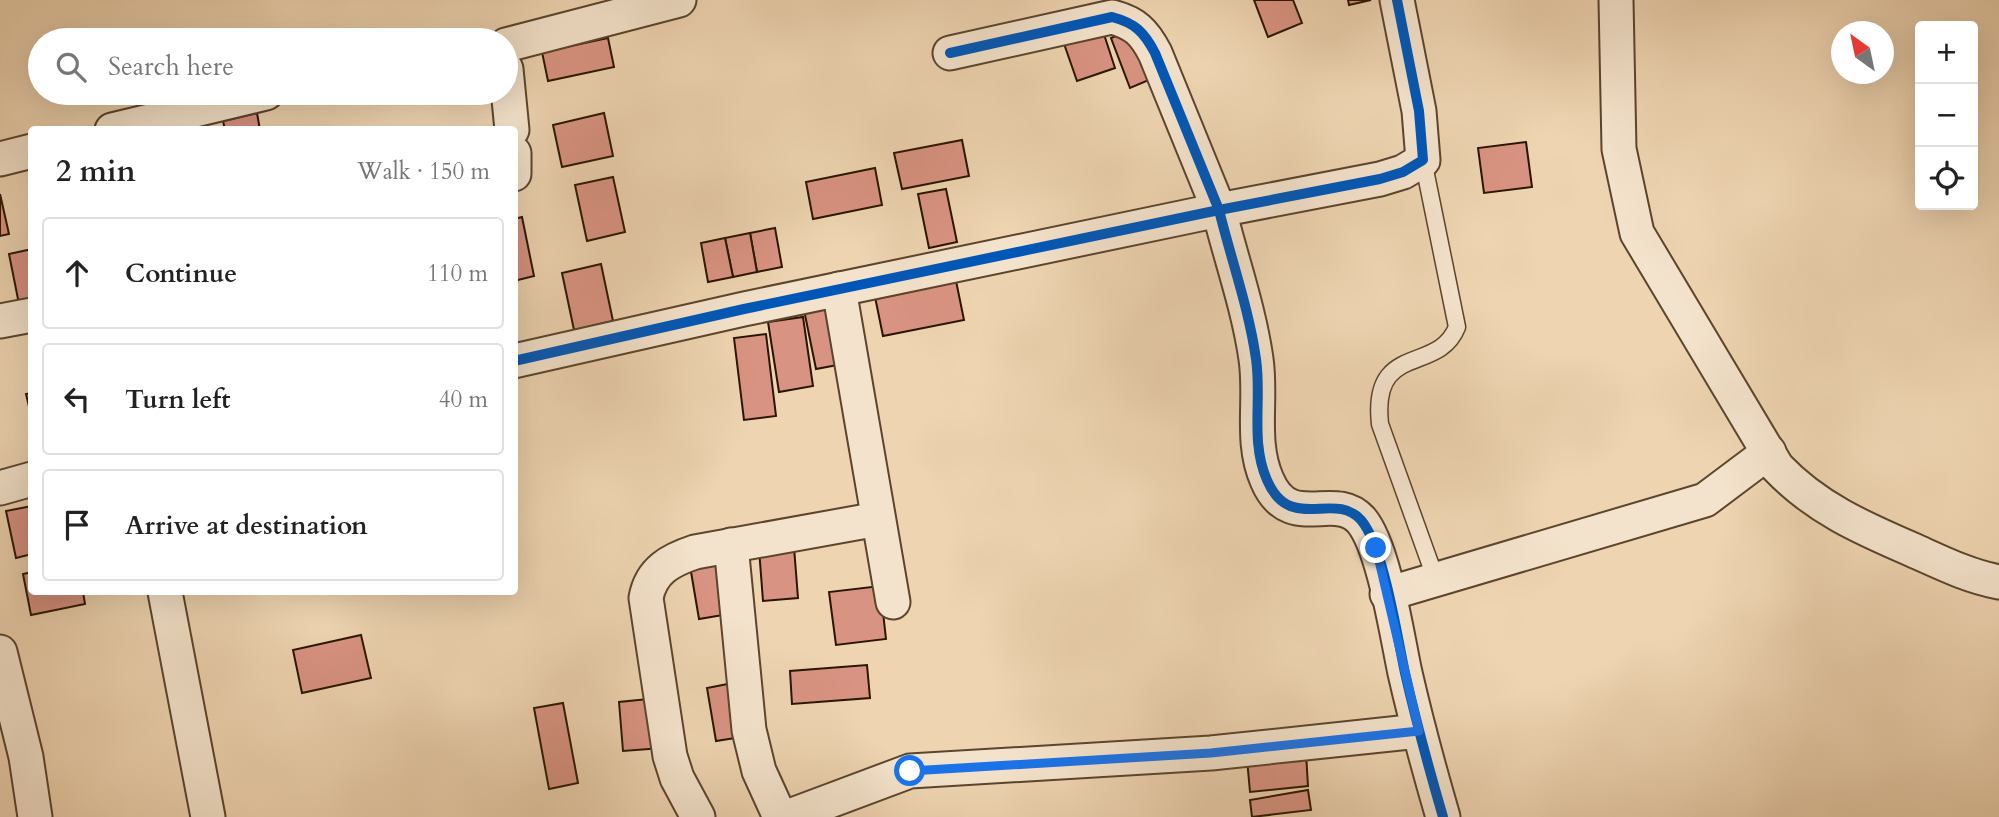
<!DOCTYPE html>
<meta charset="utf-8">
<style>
body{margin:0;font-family:Cardo,serif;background:#f2f2f2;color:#222}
.controls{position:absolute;right:21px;top:21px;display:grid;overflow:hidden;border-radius:7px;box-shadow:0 7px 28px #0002}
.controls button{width:63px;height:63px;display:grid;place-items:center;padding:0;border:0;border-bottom:2px solid #e0e0e0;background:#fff;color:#222;font:35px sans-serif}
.compass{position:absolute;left:1831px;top:21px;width:63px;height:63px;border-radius:50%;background:#fff;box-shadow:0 7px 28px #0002;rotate:327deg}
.stop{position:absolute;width:21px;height:21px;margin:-16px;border:5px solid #1a73e8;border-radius:50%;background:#fff}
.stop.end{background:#1a73e8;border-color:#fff;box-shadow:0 2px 7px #0008}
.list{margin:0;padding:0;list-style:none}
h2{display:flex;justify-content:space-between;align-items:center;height:91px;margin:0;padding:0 28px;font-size:30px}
h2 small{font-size:23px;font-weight:400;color:#767676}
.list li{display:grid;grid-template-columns:46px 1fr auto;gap:21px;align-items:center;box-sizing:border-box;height:112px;margin:0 14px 14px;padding:0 14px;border:2px solid #e0e0e0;border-radius:7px}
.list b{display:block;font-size:26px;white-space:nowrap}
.list em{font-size:23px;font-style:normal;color:#767676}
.icon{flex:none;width:38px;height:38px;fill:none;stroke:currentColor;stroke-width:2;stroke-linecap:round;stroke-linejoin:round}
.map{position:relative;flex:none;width:1999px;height:817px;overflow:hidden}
.search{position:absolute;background:#fff;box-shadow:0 7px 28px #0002;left:28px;top:28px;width:490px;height:77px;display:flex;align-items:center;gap:18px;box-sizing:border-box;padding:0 24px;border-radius:38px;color:#767676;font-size:26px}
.panel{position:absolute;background:#fff;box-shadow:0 7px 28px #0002;left:28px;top:126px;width:490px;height:469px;border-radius:7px}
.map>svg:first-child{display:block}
.building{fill:#d99382;stroke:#2a1500;stroke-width:2}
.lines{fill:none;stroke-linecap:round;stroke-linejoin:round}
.service-casing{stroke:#5b452c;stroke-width:19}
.minor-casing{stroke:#5b452c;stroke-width:37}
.service{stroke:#f4e3cc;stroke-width:16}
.minor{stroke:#f4e3cc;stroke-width:33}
.cycleway-casing{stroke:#f4e3cc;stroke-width:15}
.cycleway{stroke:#0057b8;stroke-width:10}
.route{stroke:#1a73e8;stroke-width:9}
</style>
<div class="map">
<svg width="1999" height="817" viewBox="0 0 1999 817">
<rect width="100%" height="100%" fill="#eed4b1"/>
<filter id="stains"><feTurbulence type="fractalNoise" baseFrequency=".00286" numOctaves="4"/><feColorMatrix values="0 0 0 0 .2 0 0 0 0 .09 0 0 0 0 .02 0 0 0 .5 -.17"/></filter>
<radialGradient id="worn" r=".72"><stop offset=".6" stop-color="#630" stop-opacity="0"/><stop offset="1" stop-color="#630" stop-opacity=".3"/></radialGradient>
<!-- building -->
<g class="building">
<polygon points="1254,0 1293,0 1302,23 1268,37"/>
<polygon points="1348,0 1371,0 1349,5"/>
<polygon points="1101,25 1115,68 1077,81 1062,38"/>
<polygon points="1137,27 1156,77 1130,88 1111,38"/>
<polygon points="608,38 614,67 548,81 542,52"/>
<polygon points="257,113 260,130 225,130 223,121"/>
<polygon points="604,113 613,156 562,167 553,125"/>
<polygon points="962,140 969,176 902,189 894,153"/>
<polygon points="1526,142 1532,187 1484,193 1478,148"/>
<polygon points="875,168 882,205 813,219 806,182"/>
<polygon points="613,177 625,232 587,241 575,185"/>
<polygon points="946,189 957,242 929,248 918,194"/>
<polygon points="0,194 9,234 0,236"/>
<polygon points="522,217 534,276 514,281 514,219"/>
<polygon points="775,228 782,267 757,272 750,233"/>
<polygon points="750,233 757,272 733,277 725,238"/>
<polygon points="725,238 733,277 708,282 701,243"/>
<polygon points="32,249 32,301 19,304 9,254"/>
<polygon points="601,264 613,321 574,330 562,273"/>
<polygon points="955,276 964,320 883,336 874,292"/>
<polygon points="837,304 848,363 816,369 804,310"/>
<polygon points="803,317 813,386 779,392 768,322"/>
<polygon points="766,334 776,416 744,420 734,338"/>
<polygon points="32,393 32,419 26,394"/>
<polygon points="32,506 32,554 16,558 6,511"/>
<polygon points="794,547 798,598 763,601 759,549"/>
<polygon points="726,554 735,613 699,619 689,560"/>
<polygon points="32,572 32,592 83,592 85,604 31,615 23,574"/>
<polygon points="880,586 886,639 836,645 829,592"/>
<polygon points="361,635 371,678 302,693 293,650"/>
<polygon points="867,665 870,698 792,704 790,671"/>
<polygon points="738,682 748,736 716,741 707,688"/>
<polygon points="658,698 662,748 623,751 619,702"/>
<polygon points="563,703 578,783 549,789 534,708"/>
<polygon points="1306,753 1308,786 1250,792 1247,759"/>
<polygon points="1308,790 1311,810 1252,817 1250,800"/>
</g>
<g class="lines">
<!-- service casing -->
<g class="service-casing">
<path id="service" d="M1423,160l34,167c-19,48 -86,14 -77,97l56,156"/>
</g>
<!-- minor casing -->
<g class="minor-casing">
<g id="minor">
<path d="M1616,0l3,149 18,84 140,234c39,41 85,61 136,83 29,13 55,26 86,32"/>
<polyline points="506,45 679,0"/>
<path d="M950,53l162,-36c23,6 32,15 43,36l64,157 161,-31 23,-7 20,-12 -4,-49 -22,-111"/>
<polyline points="506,69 512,130"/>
<polyline points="112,130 266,93"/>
<polyline points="514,153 514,174"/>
<polyline points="0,159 32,151"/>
<polyline points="839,289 893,602"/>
<polyline points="0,321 32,315"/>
<path d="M514,361l230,-52 475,-99c12,49 30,99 37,149 6,40 -6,83 11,121 23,54 67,10 94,40 23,27 36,116 44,153 11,48 24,96 38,144"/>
<polyline points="0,488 32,479"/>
<polyline points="731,545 749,730 759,771 780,817"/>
<polyline points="165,592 208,817"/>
<polyline points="1387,594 1705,500 1769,452"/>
<polyline points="0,652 26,757 35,817"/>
<path d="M698,817l-21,-39 -7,-22 -24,-158c5,-28 25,-38 49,-46l183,-33"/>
<polyline points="787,817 910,771 1211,753 1419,731"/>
</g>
</g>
<!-- service -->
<use href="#service" class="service"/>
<!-- minor -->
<use href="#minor" class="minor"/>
<!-- cycleway casing -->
<g class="cycleway-casing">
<g id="cycleway">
<path d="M950,53l162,-36c23,6 32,15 43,36l64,157 161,-31 23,-7 20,-12 -4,-49 -22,-111"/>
<path d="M514,361l230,-52 475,-99c12,49 30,99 37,149 6,40 -6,83 11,121 23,54 67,10 94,40 23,27 36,116 44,153 11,48 24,96 38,144"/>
</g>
</g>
<!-- cycleway -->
<use href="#cycleway" class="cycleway"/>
</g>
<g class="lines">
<!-- route -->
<polyline class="route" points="910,771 1211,753 1419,731 1376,548"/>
</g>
<rect width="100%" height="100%" filter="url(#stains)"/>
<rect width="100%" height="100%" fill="url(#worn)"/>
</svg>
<div class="controls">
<button>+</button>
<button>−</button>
<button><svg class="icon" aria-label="locate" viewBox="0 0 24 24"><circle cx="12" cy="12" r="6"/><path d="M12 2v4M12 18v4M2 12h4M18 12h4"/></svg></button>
</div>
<svg class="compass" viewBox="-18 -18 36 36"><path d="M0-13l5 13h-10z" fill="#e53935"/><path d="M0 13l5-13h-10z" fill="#767676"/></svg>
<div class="stop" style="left:910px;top:771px"></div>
<div class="stop end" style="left:1376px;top:548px"></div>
<div class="search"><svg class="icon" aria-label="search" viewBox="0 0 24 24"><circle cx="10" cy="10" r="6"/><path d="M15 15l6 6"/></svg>Search here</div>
<section class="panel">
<h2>2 min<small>Walk · 150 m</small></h2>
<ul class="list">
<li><svg class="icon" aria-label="ahead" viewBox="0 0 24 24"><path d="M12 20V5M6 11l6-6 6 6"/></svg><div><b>Continue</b></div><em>110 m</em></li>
<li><svg class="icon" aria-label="left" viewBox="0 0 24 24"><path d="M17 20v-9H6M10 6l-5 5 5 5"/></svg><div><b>Turn left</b></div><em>40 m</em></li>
<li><svg class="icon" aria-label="arrive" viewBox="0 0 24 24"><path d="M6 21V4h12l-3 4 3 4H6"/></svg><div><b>Arrive at destination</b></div></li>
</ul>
</section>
</div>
